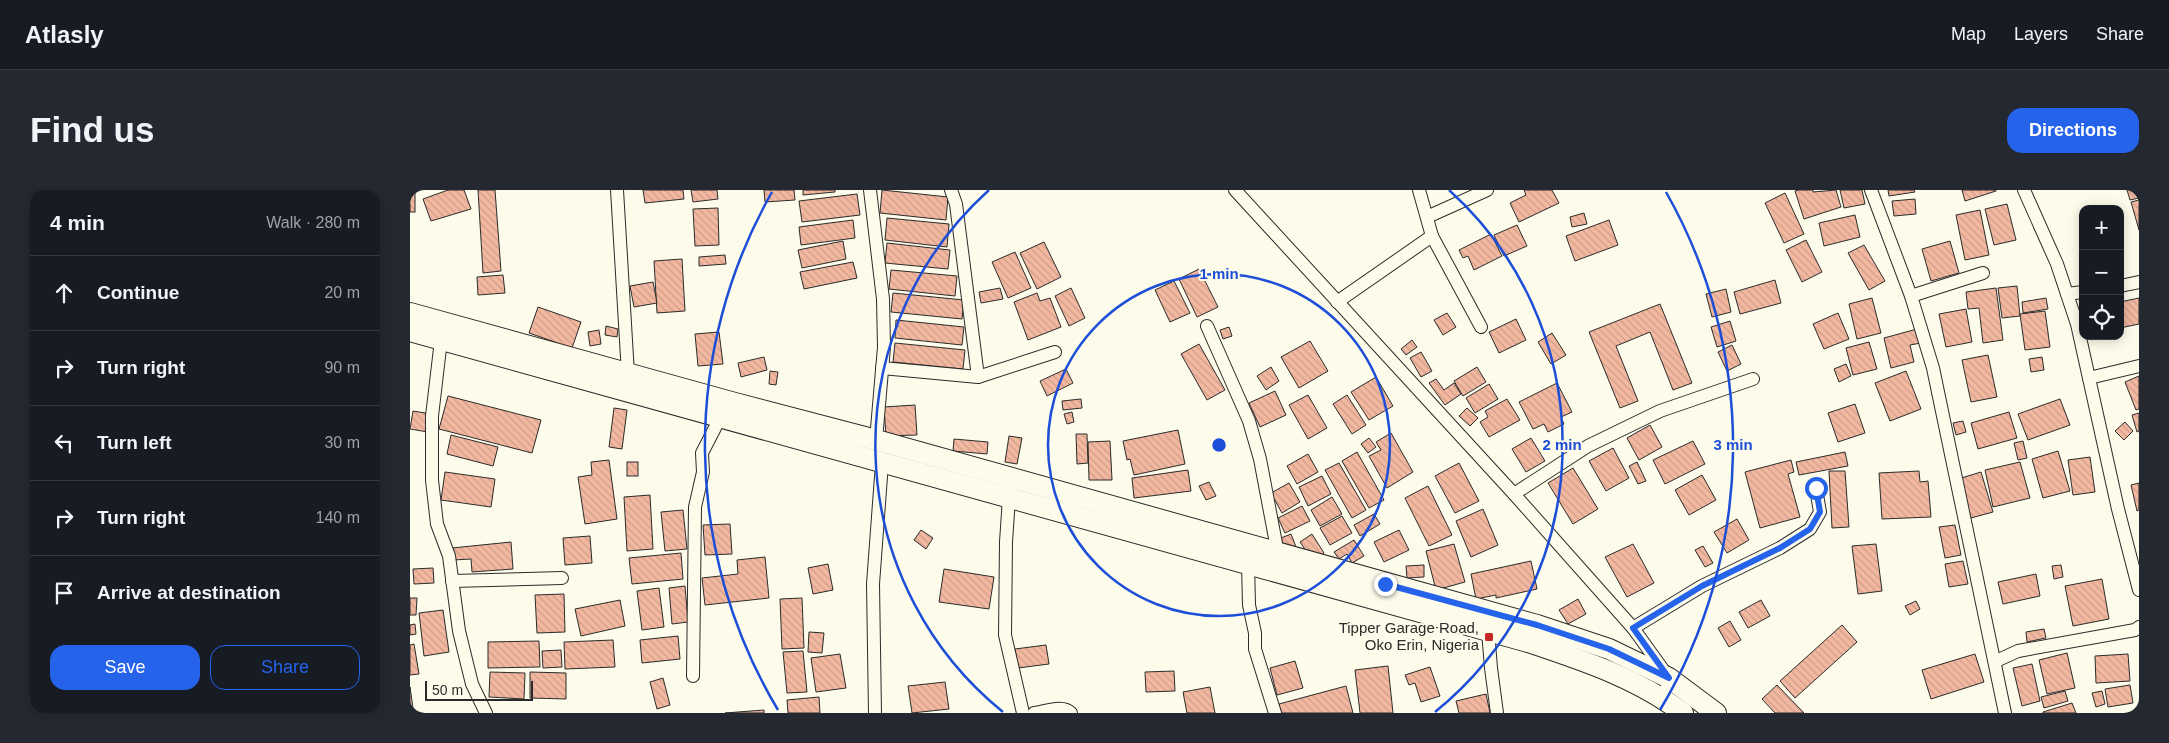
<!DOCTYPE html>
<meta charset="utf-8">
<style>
body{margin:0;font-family:Helvetica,sans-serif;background:#242831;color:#f1f3f6}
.controls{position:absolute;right:15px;top:15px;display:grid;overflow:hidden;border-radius:10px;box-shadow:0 2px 12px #0003}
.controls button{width:45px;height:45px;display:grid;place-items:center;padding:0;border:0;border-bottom:1px solid #363941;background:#171b24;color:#f1f3f6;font:25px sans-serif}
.scale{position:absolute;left:15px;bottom:12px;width:108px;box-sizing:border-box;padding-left:5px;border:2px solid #2b2b2b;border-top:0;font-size:14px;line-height:18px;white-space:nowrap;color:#2b2b2b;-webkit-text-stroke:4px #fdfbea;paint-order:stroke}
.stop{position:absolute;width:15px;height:15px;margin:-11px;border:4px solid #2563eb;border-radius:50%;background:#fff}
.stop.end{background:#2563eb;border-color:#fff;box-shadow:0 1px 5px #0008}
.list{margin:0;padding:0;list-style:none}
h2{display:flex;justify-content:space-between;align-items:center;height:65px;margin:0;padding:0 20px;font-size:21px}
h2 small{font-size:16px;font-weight:400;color:#9ea1a6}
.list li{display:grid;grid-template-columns:32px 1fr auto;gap:15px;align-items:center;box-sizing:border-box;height:75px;padding:0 20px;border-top:1px solid #363941}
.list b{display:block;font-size:19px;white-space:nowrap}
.list em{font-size:16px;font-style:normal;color:#9ea1a6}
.actions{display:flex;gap:10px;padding:15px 20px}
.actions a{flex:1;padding:11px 0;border:1px solid #2563eb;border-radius:15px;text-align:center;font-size:18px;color:#2563eb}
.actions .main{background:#2563eb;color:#fff}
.icon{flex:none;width:28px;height:28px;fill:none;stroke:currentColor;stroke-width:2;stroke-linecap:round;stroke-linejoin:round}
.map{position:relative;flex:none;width:1729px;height:523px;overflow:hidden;border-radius:15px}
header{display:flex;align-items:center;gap:30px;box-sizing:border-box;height:70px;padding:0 25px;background:#171b24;border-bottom:1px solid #363941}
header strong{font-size:24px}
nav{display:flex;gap:28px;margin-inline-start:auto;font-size:18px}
.intro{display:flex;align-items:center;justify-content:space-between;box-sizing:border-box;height:120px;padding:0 30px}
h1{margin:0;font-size:35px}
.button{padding:12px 22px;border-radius:15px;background:#2563eb;color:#fff;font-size:18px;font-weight:700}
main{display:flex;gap:30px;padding:0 30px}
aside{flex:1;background:#171b24;border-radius:15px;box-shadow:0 2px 12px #0003}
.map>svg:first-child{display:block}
.building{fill:url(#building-back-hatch);stroke:#2b2b2b}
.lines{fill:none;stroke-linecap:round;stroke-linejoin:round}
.minor-casing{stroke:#2b2b2b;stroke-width:14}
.primary-casing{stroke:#2b2b2b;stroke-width:22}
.minor{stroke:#fdfbea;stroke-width:12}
.primary{stroke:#fdfbea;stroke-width:20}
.route{stroke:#2563eb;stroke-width:6}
.ring{fill:none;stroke:#1d4ed8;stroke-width:2.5}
.poi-dot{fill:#c62828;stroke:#fdfbea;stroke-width:2}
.labels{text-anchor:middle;stroke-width:4;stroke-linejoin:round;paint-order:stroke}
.poi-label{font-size:15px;fill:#2b2b2b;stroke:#fdfbea;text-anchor:end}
.centre{fill:#1d4ed8;stroke:#fdfbea;stroke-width:2.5}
.ring-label{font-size:15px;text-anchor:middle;font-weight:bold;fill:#1d4ed8;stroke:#fdfbea;stroke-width:4;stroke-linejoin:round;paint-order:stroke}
</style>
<header>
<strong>Atlasly</strong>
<nav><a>Map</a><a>Layers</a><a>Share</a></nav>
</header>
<div class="intro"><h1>Find us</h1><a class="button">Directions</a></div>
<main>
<aside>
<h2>4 min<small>Walk · 280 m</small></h2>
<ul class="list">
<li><svg class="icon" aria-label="ahead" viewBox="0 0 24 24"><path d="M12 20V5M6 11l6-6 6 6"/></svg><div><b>Continue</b></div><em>20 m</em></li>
<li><svg class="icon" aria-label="right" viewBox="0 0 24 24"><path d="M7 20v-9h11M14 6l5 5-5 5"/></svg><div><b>Turn right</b></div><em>90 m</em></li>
<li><svg class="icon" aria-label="left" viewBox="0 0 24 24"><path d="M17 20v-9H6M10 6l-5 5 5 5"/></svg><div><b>Turn left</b></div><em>30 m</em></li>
<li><svg class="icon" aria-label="right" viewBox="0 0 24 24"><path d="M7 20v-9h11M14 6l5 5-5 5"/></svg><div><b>Turn right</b></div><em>140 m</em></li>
<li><svg class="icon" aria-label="arrive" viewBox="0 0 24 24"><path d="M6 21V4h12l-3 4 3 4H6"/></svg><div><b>Arrive at destination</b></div></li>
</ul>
<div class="actions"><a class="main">Save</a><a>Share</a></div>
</aside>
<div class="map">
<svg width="1729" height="523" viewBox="0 0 1729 523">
<defs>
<pattern id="building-back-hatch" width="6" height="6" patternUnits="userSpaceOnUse" patternTransform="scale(1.25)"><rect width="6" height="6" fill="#f2b8a0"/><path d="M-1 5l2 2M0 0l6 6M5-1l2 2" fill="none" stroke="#d09e8a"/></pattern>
</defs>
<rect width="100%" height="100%" fill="#fdfbea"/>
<!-- building -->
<g class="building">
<rect x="0" y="0" width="5" height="22"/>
<polygon points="38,0 54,0 61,19 21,31 13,9"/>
<polygon points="68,0 85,0 91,81 73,83"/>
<polygon points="233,0 273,0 274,9 235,13"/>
<polygon points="281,0 307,0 308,9 283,12"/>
<polygon points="354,0 384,0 385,10 355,12"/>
<polygon points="393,0 425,0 425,2 393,5"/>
<polygon points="472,0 538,7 536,30 470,23"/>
<polygon points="1114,0 1142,0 1149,13 1109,32 1100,13 1116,5"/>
<polygon points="1388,0 1403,0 1403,2 1426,0 1431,17 1394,29 1385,1"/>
<polygon points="1430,0 1452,0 1455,14 1434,18"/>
<polygon points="1478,0 1504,0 1505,2 1479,6"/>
<polygon points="1552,0 1586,0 1586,1 1555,11"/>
<polygon points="1717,0 1729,0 1729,8 1720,10"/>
<polygon points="1375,3 1394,44 1374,53 1355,13"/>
<polygon points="447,4 450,25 392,32 389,11"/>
<polygon points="1505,9 1506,24 1484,26 1482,11"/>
<polygon points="1729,10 1729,40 1721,12"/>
<polygon points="1597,14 1606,50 1584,55 1575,19"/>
<polygon points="308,18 309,55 285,56 283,19"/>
<polygon points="1570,20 1579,65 1555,70 1546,25"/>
<polygon points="1174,23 1177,34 1162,37 1160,27"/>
<polygon points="1445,25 1450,47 1414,56 1409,33"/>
<polygon points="477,28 539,34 537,57 475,50"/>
<polygon points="443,30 445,48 391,55 389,37"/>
<polygon points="1199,30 1208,55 1165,71 1156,46"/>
<polygon points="1107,35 1117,56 1094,66 1084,45"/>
<polygon points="1081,44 1092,66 1064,80 1058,66 1053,68 1049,60"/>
<polygon points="1396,50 1412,82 1392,92 1376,60"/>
<polygon points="433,51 436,69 392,78 388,60"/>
<polygon points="1540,51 1549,83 1521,91 1512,59"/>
<polygon points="634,52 651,87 627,99 610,63"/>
<polygon points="477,53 540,60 538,79 475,73"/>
<polygon points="1454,55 1475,91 1459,100 1438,63"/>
<polygon points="605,62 621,98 598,108 582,72"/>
<polygon points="315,65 316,74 289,76 289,67"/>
<polygon points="272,69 275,121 247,123 244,71"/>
<polygon points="443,72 447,88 394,99 390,82"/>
<polygon points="789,79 808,117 787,127 769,89"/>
<polygon points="481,80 547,86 545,106 479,99"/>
<polygon points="93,85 95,103 68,105 67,87"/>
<polygon points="1365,90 1371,113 1330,124 1324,102"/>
<polygon points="764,91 780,123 760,132 745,100"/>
<polygon points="243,92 247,113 224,117 220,96"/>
<polygon points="1607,96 1610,126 1592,128 1588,98"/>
<polygon points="590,98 593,109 571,113 569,102"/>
<polygon points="661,98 675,128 659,136 645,106"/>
<polygon points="1586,98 1593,150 1573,153 1569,118 1558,119 1556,102"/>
<polygon points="1316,99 1321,122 1302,127 1296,104"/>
<polygon points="483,103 554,110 552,129 481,122"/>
<polygon points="627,103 630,111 640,108 651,137 618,150 604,112"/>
<polygon points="1462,108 1471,143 1447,149 1439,114"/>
<polygon points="1636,108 1638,119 1613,123 1612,112"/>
<polygon points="1729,108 1729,134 1710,138 1710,112"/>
<polygon points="1250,114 1282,193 1263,200 1240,142 1206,156 1228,211 1210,218 1179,142"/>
<polygon points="128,117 171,132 162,158 119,143"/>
<polygon points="1556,119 1562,152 1536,157 1529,124"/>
<polygon points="1635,121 1640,157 1615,160 1610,124"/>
<polygon points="1037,123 1046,137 1033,145 1024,130"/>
<polygon points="1428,123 1439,149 1414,159 1403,134"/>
<polygon points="1106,129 1116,150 1089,163 1079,142"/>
<polygon points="486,130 554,137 552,155 485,148"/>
<polygon points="1320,131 1326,151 1307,157 1301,137"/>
<polygon points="196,136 208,139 207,147 195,145"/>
<polygon points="819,137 822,146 813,149 810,140"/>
<polygon points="1507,139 1511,153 1500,155 1504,172 1481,178 1474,148"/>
<polygon points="189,140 191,154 180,156 178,142"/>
<polygon points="309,142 313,174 288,176 285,144"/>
<polygon points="1142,143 1156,165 1141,174 1128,152"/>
<polygon points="1002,150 1007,157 996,165 991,159"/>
<polygon points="900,151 918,181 889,198 871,167"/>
<polygon points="1459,152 1467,179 1443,185 1436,158"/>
<polygon points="485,153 555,160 553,179 483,172"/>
<polygon points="789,154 815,200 797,210 771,164"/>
<polygon points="1322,155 1331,174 1317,181 1308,162"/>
<polygon points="1011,162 1022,181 1011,187 1000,168"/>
<polygon points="1578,165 1587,207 1561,212 1552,170"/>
<polygon points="354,167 357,180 331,187 328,173"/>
<polygon points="1632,167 1634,180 1621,182 1619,169"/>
<polygon points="1436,174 1441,186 1429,192 1424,179"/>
<polygon points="861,177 869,191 856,200 847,186"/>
<polygon points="1067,177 1076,192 1053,206 1044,191"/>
<polygon points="656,179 663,193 637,206 630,191"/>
<polygon points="360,181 368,182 366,195 359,194"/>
<polygon points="1496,181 1511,219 1480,231 1465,193"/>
<polygon points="1729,186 1729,219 1726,220 1715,192"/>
<polygon points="966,187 983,216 959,230 941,202"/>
<polygon points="1026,189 1034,200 1044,193 1051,204 1035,215 1019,193"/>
<polygon points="1147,193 1162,222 1151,227 1154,234 1138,242 1134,234 1123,239 1109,212"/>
<polygon points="1079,194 1088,209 1065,223 1056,208"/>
<polygon points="865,201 876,225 850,237 839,213"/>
<polygon points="898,205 917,238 898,249 879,215"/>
<polygon points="937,205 956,235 942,244 923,214"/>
<polygon points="38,206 131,230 122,263 29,239"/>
<polygon points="671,209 672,218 653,220 652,211"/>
<polygon points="1097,209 1110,230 1079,247 1070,232 1078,227 1075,221"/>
<polygon points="1650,209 1660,235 1618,250 1608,224"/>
<polygon points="1445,214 1455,243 1428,252 1418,223"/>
<polygon points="505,215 507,245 476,246 474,217"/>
<polygon points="204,218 217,220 212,259 199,257"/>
<polygon points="1057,218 1068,228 1060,236 1049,226"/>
<polygon points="3,221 21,224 18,242 0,239"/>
<polygon points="662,222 664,232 657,234 654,224"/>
<polygon points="1599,222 1607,248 1568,259 1561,233"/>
<polygon points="1729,223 1729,241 1727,242 1722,225"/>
<polygon points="1553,231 1556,242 1546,245 1543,233"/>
<polygon points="1715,232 1723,241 1714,250 1705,241"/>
<polygon points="1240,235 1252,257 1229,270 1217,248"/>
<polygon points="768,240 775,274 724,285 720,269 717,270 713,251"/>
<polygon points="981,243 1003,282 977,298 959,266 971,260 966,252"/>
<polygon points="666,244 677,244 678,273 667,274"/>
<polygon points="41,245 88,257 83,276 37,264"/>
<polygon points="599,246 612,248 607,274 595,272"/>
<polygon points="959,248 966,257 958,263 951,254"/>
<polygon points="1121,248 1135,271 1116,282 1102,259"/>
<polygon points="544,249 578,252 577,264 543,261"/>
<polygon points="700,251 702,290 679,290 678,252"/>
<polygon points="1283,251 1295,274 1255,294 1243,270"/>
<polygon points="1613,251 1617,268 1608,270 1604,253"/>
<polygon points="1203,258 1219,288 1196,301 1179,271"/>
<polygon points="1648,261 1660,301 1633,308 1622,269"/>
<polygon points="947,262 974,310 959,318 932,271"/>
<polygon points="1435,262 1438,276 1389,285 1386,272"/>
<polygon points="898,264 908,282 887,294 877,276"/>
<polygon points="1680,267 1685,302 1663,305 1658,270"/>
<polygon points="199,270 207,329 175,334 168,287 182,285 181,272"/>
<polygon points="1381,270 1384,282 1378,284 1390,327 1350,338 1335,282"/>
<rect x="217" y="272" width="11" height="14"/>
<polygon points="1227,272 1236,291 1228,294 1219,276"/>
<polygon points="1610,272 1620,308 1583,317 1575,280"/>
<polygon points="929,273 956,320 942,328 915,280"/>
<polygon points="1049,273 1069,311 1045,323 1025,286"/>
<polygon points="1163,278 1188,319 1163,334 1138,293"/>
<polygon points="778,280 781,301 724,308 722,288"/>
<polygon points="1419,281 1435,281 1439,337 1422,338"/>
<polygon points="1509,281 1510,292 1518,291 1521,327 1472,329 1469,283"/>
<polygon points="35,282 85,289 81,317 31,310"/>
<polygon points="1571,282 1583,322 1561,328 1548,289"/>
<polygon points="1292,285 1306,310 1279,325 1265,300"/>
<polygon points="912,286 921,304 898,316 889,297"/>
<polygon points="799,292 806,306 796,310 789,296"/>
<polygon points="879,293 890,312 872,323 861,303"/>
<polygon points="1729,293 1729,320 1727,321 1721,295"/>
<polygon points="1018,296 1042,345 1019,356 995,308"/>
<polygon points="240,305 243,359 217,361 214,307"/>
<polygon points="922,307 932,324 910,336 901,320"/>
<polygon points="892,316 900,331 875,343 868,328"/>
<polygon points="1073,319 1088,355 1061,367 1046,331"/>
<polygon points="273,320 277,359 255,361 251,322"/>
<polygon points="964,324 970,334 950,346 944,335"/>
<polygon points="932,326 942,343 920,355 910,338"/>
<polygon points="1327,329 1339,350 1317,363 1304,342"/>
<polygon points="320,334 322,364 295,365 293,335"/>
<polygon points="1545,335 1551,365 1535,368 1529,337"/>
<polygon points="511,340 523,348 516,359 504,350"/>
<polygon points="989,340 999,360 974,372 964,352"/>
<polygon points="881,344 886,357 876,361 871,348"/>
<polygon points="902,344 914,363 903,371 890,352"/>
<polygon points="180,346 182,373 155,375 153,348"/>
<polygon points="944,350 954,366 942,373 937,364 929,369 924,362"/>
<polygon points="101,352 103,379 62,382 61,369 43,370 42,358"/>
<polygon points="1044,354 1055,392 1026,400 1016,361"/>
<polygon points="1223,354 1244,393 1217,407 1195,367"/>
<polygon points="1466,354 1472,401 1448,404 1442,356"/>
<polygon points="1293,356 1303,373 1295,377 1285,360"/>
<polygon points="271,363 273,389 222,394 219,368"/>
<polygon points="355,367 359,408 295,415 292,388 328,384 327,370"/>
<polygon points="1121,371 1127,399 1086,408 1086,405 1066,409 1061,384"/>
<polygon points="1553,371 1558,394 1539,397 1535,374"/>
<polygon points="418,374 423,400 403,404 398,378"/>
<polygon points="1014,375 1014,387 997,388 996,376"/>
<polygon points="1651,375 1653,387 1644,389 1642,376"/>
<polygon points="23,378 24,393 4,394 3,379"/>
<polygon points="534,379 584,387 579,419 529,412"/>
<polygon points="1626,384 1630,406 1593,414 1588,392"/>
<polygon points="1692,389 1699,429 1663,436 1655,396"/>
<polygon points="275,396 278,432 262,434 259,398"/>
<polygon points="249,398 254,437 232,440 227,401"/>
<polygon points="154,404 155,442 127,443 125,405"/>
<polygon points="0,408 7,408 6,425 0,425"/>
<polygon points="392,408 394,458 372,459 370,409"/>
<polygon points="1168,409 1176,424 1158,434 1149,420"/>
<polygon points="210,410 215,436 171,446 165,419"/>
<polygon points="1351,410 1360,426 1338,438 1329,422"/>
<polygon points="1506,411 1510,419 1500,425 1495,416"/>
<polygon points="33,420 39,462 14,466 9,423"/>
<polygon points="1320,431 1331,450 1319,457 1308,438"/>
<polygon points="5,434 6,444 0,445 0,435"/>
<polygon points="1432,435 1447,452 1385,508 1370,491"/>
<polygon points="1634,439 1636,448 1617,452 1616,442"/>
<polygon points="399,442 414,443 412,463 398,462"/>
<polygon points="268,446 270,469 232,473 230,450"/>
<polygon points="203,450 205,477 155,479 154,452"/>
<polygon points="129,451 130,477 78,478 78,452"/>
<polygon points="4,454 9,484 0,485 0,455"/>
<polygon points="636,455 639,474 608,478 605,459"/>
<polygon points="151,460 152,477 133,478 132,461"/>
<polygon points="393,461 397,502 377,503 373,462"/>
<polygon points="1657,463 1665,498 1637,504 1629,470"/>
<polygon points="430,464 436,498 406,502 401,468"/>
<polygon points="1565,464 1574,492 1521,509 1512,480"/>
<polygon points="1718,464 1720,491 1686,493 1685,466"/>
<polygon points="885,471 893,498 867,505 860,478"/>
<polygon points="1622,474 1630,511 1612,516 1603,478"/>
<polygon points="978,476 983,523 950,523 945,480"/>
<polygon points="1020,477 1030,506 1011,512 1005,493 999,495 995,485"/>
<polygon points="764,481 765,501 736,502 735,482"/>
<polygon points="80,482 115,483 114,509 79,507"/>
<polygon points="120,482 156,483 156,509 120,508"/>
<polygon points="253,488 260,515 247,519 240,492"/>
<polygon points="535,492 539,519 502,523 498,496"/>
<polygon points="1367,495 1394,523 1365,523 1352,509"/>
<polygon points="1720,495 1723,513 1698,517 1695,499"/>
<polygon points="936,496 943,523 871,523 869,514"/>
<polygon points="0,497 3,518 0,518"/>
<polygon points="800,497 805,523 777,523 773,502"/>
<polygon points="1655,501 1658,511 1634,518 1631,507"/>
<polygon points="1692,501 1695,514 1686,517 1682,503"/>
<polygon points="1076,504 1080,523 1049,523 1046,511"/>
<polygon points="409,507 410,523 378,523 377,510"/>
<polygon points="1662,513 1666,523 1633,523 1633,522"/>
<polygon points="354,520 354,523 315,523"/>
</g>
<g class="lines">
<!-- minor casing -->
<g class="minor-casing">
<g id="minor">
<polyline points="207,0 218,184 217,189"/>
<polyline points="460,0 473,109 474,157 466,250"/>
<polyline points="541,0 546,14 568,187"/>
<polyline points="825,0 1104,304 1223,438 1259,488 1254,508"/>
<polyline points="1009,0 1022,46 1071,137"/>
<polyline points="1461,0 1501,106 1523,178 1595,523"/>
<polyline points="1614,0 1647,74 1667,134 1708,319 1729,400"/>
<polyline points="1017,27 1077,0"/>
<polyline points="1710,96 1729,92"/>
<polyline points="1657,104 1673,102"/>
<polyline points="1501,106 1573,83"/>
<polyline points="927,112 1022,46"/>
<polyline points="797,136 839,231 850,269 868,364"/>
<polyline points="31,150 22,226 22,290 27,334 39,366 49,441 62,494 76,523"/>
<polyline points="472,178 568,187 645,162"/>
<polyline points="1679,188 1729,176"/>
<polyline points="1104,304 1178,256 1250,221 1343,189"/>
<polyline points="599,308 596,352 595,445 613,523"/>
<polyline points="838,374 839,415 845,443 845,459 865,523"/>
<polyline points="42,391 152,388"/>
<polyline points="1223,438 1292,396 1370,358 1400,339 1410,322 1406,299"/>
<polyline points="1078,441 1081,478 1087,523"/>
<polyline points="1586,471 1608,461 1725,440 1729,437"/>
<polyline points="283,486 285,317 293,282 292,263 310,228"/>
<polyline points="465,523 463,394 472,273"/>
<path d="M624,523c11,-1 28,-9 37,0"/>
</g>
</g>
<!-- primary casing -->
<g class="primary-casing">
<g id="primary">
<polyline points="0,123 325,213 466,250 1127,435 1199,459 1259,488 1306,523"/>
<path d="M0,141l1118,311c54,18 109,36 155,71"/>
</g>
</g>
<!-- minor -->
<use href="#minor" class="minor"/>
<!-- primary -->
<use href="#primary" class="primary"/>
</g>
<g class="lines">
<!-- route -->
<polyline class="route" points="975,394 1127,435 1199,459 1259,488 1223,438 1292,396 1370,358 1400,339 1410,322 1406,298"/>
</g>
<!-- distance rings -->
<g class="ring">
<circle cx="809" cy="255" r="171"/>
<path d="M593 522A343 343 0 0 1 579 0M1039 0A343 343 0 0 1 1025 522"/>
<path d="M368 520A514 514 0 0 1 362 2M1256 2A514 514 0 0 1 1250 520"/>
</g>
<!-- markers -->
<rect class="poi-dot" x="1074" y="442" width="10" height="10" rx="2.5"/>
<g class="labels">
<!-- poi labels -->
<g class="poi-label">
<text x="1069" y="443">Tipper Garage Road,<tspan x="1069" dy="17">Oko Erin, Nigeria</tspan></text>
</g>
</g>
<circle cx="809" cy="255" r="8" class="centre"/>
<g class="ring-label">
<text x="809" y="89">1 min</text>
<text x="1152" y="260">2 min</text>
<text x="1323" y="260">3 min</text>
</g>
</svg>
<div class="controls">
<button>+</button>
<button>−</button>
<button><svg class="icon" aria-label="locate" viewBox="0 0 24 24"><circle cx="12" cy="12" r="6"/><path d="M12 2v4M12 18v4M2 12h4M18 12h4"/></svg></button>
</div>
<div class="scale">50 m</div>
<div class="stop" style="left:1406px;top:298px"></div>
<div class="stop end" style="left:975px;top:394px"></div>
</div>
</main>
